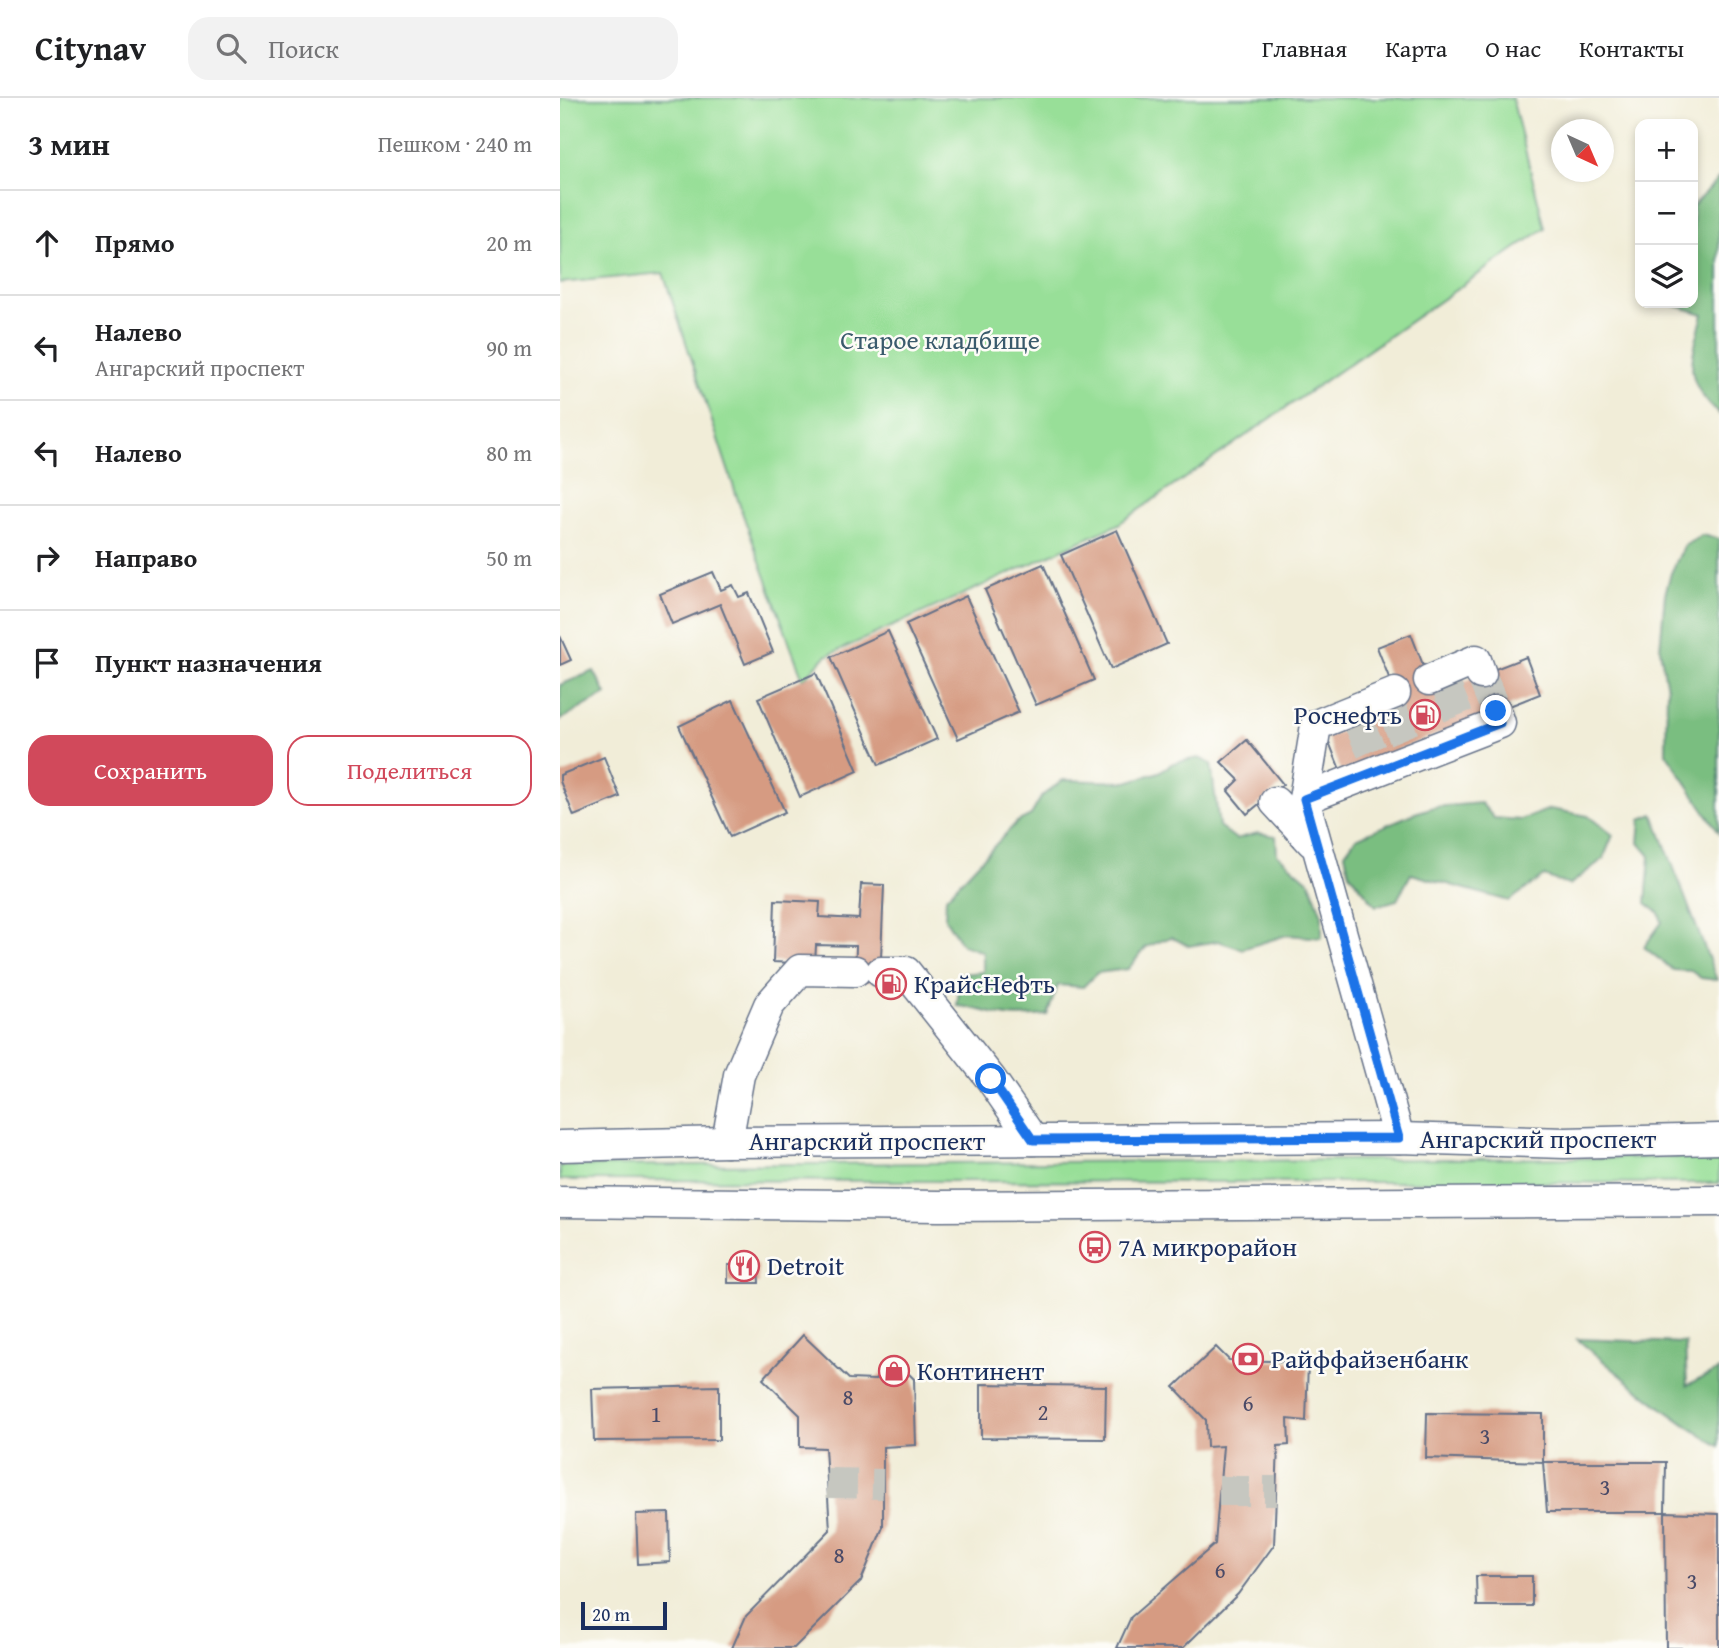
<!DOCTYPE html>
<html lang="ru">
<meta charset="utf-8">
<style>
body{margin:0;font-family:"Gentium Book Plus",serif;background:#f2f2f2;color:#202124}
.controls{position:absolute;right:21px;top:21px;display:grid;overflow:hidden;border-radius:14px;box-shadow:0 4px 10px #0003}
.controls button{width:63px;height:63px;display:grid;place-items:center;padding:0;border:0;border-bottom:2px solid #e0e0e0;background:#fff;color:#202124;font:35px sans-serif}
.compass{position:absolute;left:991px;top:21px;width:63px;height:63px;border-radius:50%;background:#fff;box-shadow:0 4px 10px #0003;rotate:136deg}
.scale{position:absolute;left:21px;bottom:18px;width:86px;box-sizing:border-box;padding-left:7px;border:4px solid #1b2f5e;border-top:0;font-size:19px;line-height:24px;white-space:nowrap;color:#1b2f5e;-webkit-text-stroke:5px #fdfcf7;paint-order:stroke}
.stop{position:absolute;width:21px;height:21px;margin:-16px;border:5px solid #1a73e8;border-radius:50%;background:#fff}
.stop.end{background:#1a73e8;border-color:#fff;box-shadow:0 2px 7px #0008}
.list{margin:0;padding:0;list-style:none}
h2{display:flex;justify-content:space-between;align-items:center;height:91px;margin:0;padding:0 28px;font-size:30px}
h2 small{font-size:23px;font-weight:400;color:#757577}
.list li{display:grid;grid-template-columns:46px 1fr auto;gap:21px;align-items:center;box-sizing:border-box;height:105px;padding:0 28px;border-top:2px solid #e0e0e0}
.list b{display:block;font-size:26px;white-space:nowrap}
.list p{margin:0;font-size:23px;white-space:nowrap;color:#757577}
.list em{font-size:23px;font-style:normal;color:#757577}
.actions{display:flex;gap:14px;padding:21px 28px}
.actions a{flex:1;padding:16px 0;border:2px solid #d1495b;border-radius:21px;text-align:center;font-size:24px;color:#d1495b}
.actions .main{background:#d1495b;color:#fff}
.icon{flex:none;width:38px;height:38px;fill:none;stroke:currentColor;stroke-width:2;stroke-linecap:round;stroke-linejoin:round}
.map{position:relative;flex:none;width:1159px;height:1550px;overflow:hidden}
header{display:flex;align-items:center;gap:42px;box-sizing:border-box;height:98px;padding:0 35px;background:#fff;border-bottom:2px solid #e0e0e0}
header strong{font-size:33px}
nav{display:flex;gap:38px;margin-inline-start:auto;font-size:24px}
.search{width:490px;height:63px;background:#f2f2f2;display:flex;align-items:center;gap:18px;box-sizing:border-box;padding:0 24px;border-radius:21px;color:#757577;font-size:26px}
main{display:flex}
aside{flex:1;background:#fff}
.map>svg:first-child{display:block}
.green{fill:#98df98;stroke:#5a877b;stroke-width:2}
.forest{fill:#7abe80;stroke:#4a766f;stroke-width:2}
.building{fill:#d69b82}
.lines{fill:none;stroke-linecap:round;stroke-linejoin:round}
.minor-tunnel{stroke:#c6c7c0;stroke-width:30;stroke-dasharray:30 15;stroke-linecap:butt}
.minor-casing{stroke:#667289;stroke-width:33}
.minor{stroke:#fff;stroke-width:30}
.route{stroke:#1a73e8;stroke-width:9}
.labels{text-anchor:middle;stroke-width:5;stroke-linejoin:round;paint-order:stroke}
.number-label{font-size:23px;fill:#4a4a67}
.park-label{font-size:26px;fill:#3a5b6c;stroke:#fdfcf7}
.poi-label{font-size:26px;fill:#1b2f5e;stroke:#fdfcf7;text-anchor:start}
.street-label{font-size:26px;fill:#1b2f5e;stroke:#fdfcf7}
</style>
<header>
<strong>Citynav</strong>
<div class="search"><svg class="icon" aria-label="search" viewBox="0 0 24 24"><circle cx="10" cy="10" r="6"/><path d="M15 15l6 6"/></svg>Поиск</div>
<nav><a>Главная</a><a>Карта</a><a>О нас</a><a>Контакты</a></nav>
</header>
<main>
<aside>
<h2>3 мин<small>Пешком · 240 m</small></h2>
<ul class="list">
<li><svg class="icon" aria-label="ahead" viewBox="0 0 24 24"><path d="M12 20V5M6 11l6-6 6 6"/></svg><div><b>Прямо</b></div><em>20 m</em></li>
<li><svg class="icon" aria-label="left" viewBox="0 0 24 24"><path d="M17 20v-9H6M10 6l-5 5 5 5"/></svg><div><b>Налево</b><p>Ангарский проспект</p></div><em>90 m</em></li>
<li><svg class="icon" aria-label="left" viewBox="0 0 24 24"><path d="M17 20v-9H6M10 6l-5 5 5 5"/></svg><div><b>Налево</b></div><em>80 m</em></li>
<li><svg class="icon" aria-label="right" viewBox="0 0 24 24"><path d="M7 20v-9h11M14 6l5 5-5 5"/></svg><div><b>Направо</b></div><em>50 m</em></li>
<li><svg class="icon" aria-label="arrive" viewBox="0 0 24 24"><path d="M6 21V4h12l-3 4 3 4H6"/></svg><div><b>Пункт назначения</b></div></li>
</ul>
<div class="actions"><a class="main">Сохранить</a><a>Поделиться</a></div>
</aside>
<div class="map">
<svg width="1159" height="1550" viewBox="0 0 1159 1550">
<rect width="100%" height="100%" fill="#fdfcf7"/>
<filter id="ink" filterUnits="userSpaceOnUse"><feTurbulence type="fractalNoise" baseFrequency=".0143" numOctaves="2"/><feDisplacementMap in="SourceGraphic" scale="14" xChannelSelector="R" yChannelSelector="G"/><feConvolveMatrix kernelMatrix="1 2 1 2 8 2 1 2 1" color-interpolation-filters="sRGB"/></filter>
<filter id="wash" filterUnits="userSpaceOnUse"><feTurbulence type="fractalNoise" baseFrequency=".00686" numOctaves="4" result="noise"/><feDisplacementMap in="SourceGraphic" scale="28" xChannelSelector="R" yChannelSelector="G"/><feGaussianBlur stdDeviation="1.57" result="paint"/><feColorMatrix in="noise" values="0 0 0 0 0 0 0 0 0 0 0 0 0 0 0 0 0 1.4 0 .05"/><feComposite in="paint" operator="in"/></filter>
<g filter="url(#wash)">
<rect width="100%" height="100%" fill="#f1edd8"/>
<!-- green -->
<g class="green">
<polygon points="0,0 952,0 985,130 557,427 266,558 243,582 182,414 103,175 0,185"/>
<polygon points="1159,1059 1159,1085 0,1082 0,1068"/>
</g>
<!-- forest -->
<g class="forest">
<path d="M1159,80v236c-39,-36 -27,-55 -16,-100l-36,-11h26v-97z"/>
<polygon points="1142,437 1159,441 1159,734 1106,655 1107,590 1100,551 1105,496 1111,475 1124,448"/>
<polygon points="34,573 46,596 0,622 0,587"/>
<path d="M639,660l12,6 8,62 17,13 22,-6 18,3 1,18 33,28 12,33v23l-35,-3 -45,14 -24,-8 -29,5 -18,-9 -25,10 -18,22 -31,4 -14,14 -25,-2 -11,30c-14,1 -27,3 -40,1 -17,-2 -32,-9 -50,-10l4,-32 22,-2v-20l-21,-7 -17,-27 1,-21 71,-75 14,-7 11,-19 21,-16 64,2 32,-10 14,-9z"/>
<polygon points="921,705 934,720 961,722 990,711 1028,718 1053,737 1043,761 1009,787 984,778 949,803 851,776 837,802 816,808 789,775 785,755 796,740 855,715 874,709"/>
<polygon points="1093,716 1157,882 1141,880 1131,873 1113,872 1084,849 1102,824 1099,815 1086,805 1090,758 1079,745 1081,721"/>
<path d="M1017,1241l108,4 2,42 32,-15v76c-51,-30 -97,-69 -142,-107z"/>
</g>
<g id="blocks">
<!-- building -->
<g class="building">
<polygon points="557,432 607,546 551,571 501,457"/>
<polygon points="483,466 534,582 476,607 425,492"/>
<polygon points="153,474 161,492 173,487 179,499 189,495 213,554 185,566 160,506 112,526 100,496"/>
<polygon points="406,498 459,614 398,641 346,526"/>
<polygon points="328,533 377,641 319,667 271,559"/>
<polygon points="851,536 874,595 966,559 980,596 781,674 767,639 841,610 817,549"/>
<polygon points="0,538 11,562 0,567"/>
<polygon points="256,575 298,673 240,699 198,600"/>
<polygon points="173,602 225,714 170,739 119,628"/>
<polygon points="687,642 723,686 687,716 668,693 679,682 661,664"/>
<polygon points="44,659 60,699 14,718 0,683 0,677"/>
<polygon points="301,786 324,787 320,884 295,883 296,848 256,847 255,866 213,864 215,802 260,804 259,819 299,821"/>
<polygon points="168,1167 198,1167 199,1185 168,1185"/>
<polygon points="243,1237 289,1281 315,1282 334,1261 354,1281 356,1347 323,1349 323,1429 301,1483 234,1550 172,1550 186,1518 270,1432 265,1350 240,1349 240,1317 203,1281"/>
<polygon points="656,1249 669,1262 748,1264 746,1323 728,1321 729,1347 718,1348 714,1447 678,1496 623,1550 557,1550 571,1519 655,1446 663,1348 647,1349 646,1322 614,1289"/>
<polygon points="421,1286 546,1288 545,1341 421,1340"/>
<polygon points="159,1288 159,1342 34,1343 32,1291"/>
<polygon points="867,1315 983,1316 983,1364 866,1360"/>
<polygon points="983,1364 1106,1364 1105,1414 987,1414"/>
<polygon points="1105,1414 1159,1416 1159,1550 1106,1550"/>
<polygon points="109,1415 110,1464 78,1466 76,1416"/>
<polygon points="916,1478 972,1478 972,1508 917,1508"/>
</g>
</g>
</g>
<g filter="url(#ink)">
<use href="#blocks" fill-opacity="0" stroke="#667289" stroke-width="2"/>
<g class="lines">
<!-- minor-tunnel -->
<g class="minor-tunnel">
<polyline points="921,576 936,613"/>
<polyline points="887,590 902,627"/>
<polyline points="833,613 847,648"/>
<polyline points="799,626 815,661"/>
<polyline points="267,1385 323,1386"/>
<polyline points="659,1393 716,1393"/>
</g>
<!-- minor casing -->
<g class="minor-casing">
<g id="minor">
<polyline points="869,582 916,562 921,576"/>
<polyline points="744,701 756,627 835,595"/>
<polyline points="715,704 752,744"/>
<polyline points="321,874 346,874 431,981 473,1042"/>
<polyline points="839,1040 744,701 940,625 936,613"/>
<polyline points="167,1044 179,977 209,907 240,872 295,873"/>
<polyline points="0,1048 167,1044 839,1040 1005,1045 1159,1041"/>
<polyline points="0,1104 379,1108 1159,1103"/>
</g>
</g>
<!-- minor -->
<use href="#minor" class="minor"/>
</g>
</g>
<g class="lines" filter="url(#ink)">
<!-- route -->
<polyline class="route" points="431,981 473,1042 839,1040 744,701 940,625 936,613"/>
</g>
<!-- icons -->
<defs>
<g id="fuel-ring" transform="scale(1.575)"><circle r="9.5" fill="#fdfcf7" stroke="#d1495b" stroke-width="1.5"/><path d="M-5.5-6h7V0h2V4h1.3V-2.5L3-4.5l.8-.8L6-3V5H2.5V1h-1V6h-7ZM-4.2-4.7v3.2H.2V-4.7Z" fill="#d1495b"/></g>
<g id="bus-ring" transform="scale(1.575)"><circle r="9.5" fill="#fdfcf7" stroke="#d1495b" stroke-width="1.5"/><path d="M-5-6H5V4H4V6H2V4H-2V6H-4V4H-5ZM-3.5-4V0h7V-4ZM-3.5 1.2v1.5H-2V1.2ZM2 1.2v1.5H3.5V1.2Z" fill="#d1495b"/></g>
<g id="restaurant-ring" transform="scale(1.575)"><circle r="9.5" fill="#fdfcf7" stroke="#d1495b" stroke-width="1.5"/><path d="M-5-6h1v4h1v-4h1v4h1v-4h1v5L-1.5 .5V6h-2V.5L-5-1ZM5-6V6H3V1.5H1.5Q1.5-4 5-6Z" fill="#d1495b"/></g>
<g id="bank-ring" transform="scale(1.575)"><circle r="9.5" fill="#fdfcf7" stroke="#d1495b" stroke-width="1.5"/><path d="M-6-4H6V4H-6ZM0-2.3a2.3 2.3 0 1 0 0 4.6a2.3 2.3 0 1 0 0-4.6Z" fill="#d1495b"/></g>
<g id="shop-ring" transform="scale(1.575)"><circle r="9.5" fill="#fdfcf7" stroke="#d1495b" stroke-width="1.5"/><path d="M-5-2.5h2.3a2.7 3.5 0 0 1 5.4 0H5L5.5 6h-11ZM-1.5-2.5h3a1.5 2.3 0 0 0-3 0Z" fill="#d1495b"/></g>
</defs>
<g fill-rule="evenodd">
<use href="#fuel-ring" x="865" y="617"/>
<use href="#fuel-ring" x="331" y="886"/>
<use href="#bus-ring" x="535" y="1149"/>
<use href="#restaurant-ring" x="184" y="1168"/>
<use href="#bank-ring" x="688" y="1261"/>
<use href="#shop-ring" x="334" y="1273"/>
</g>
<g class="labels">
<!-- number labels -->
<g class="number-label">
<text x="288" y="1307">8</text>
<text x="688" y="1313">6</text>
<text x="483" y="1322">2</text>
<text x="96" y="1324">1</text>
<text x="925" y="1346">3</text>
<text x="1045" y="1397">3</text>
<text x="279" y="1465">8</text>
<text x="660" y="1480">6</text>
<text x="1132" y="1491">3</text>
</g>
<!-- park labels -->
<g class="park-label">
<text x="380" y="251">Старое кладбище</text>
</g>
<!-- poi labels -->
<g class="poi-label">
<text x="842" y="626" text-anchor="end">Роснефть</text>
<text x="354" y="895">КрайсНефть</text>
<text x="558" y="1158">7А микрорайон</text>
<text x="207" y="1177">Detroit</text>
<text x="711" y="1270">Райффайзенбанк</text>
<text x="357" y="1282">Континент</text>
</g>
<!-- street labels -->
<g class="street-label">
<text x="978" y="1050">Ангарский проспект</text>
<text x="307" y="1052">Ангарский проспект</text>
</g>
</g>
</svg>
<div class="controls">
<button>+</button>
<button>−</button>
<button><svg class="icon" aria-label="layers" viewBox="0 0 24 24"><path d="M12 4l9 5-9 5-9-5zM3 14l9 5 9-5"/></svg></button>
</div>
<svg class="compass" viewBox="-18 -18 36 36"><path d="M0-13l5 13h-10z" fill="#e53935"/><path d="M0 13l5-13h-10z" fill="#757577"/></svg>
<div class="scale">20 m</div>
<div class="stop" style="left:431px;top:981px"></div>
<div class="stop end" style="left:936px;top:613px"></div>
</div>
</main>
